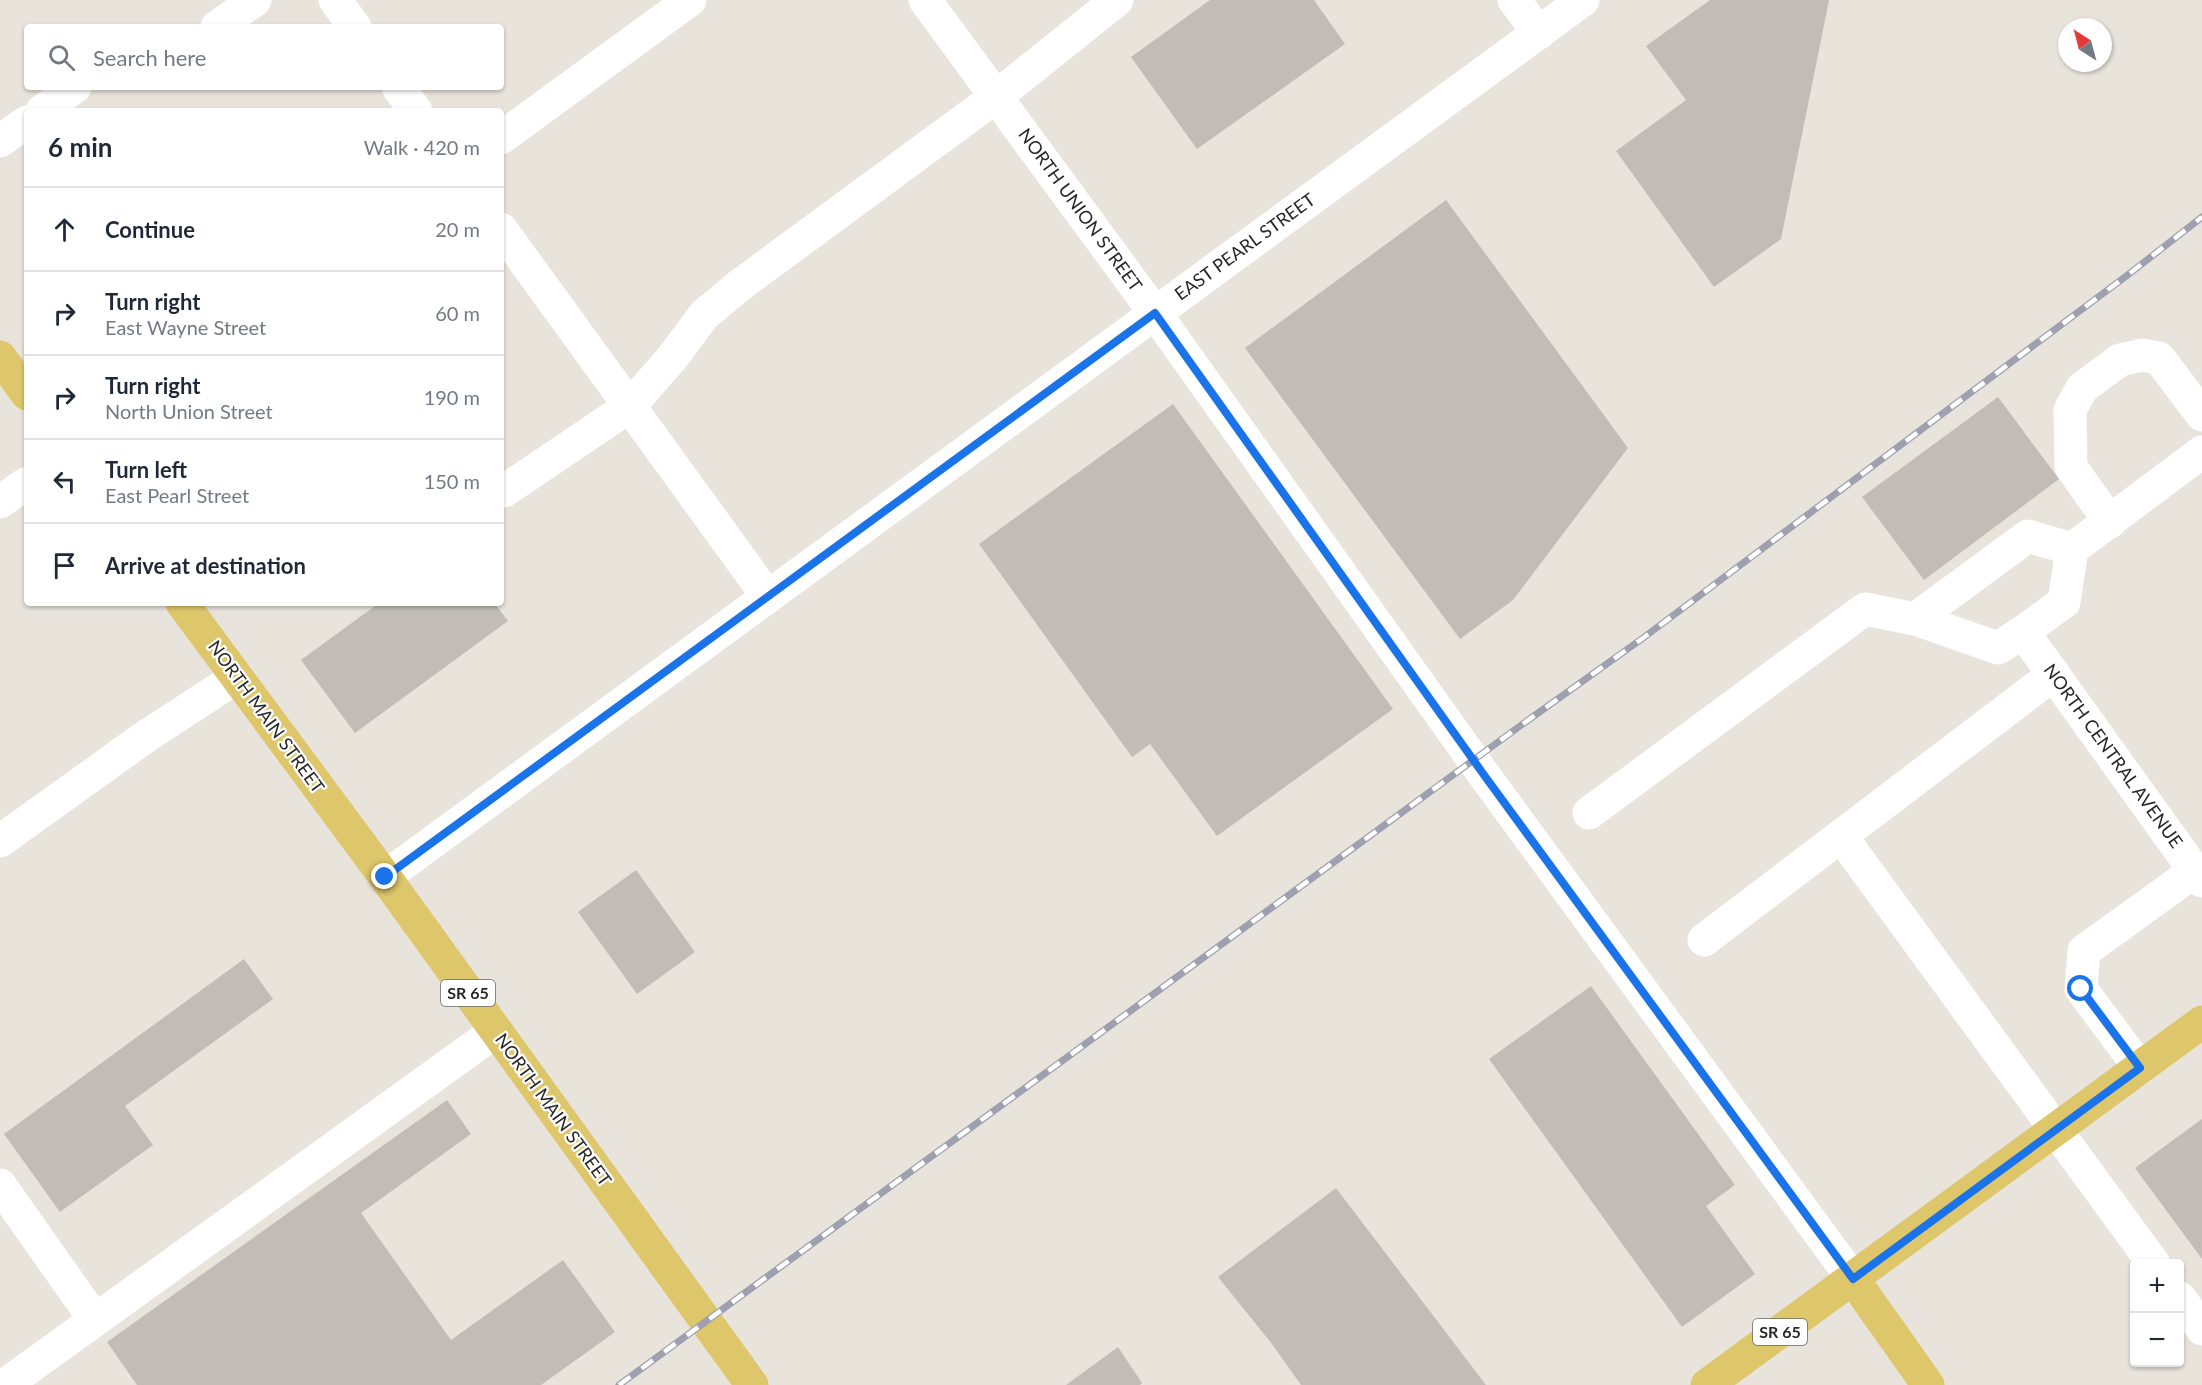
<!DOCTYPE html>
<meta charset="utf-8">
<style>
body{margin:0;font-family:Lato,sans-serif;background:#f6f6f7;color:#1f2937}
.controls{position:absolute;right:18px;bottom:18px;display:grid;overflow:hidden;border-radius:6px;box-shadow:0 2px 4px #0004}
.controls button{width:54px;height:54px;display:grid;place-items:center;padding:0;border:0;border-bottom:2px solid #e0e1e3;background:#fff;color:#1f2937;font:30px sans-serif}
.compass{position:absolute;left:2058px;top:18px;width:54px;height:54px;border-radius:50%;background:#fff;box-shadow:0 2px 4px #0004;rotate:324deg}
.stop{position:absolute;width:18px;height:18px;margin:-14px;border:4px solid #1a73e8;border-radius:50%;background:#fff}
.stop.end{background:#1a73e8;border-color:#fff;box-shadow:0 2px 6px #0008}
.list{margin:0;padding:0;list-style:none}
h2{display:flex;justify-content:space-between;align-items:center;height:78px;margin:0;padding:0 24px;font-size:26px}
h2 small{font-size:20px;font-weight:400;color:#747a83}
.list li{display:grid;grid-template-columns:39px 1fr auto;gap:18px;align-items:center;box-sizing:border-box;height:84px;padding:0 24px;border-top:2px solid #e0e1e3}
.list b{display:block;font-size:22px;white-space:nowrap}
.list p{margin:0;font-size:20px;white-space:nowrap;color:#747a83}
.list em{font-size:20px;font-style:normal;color:#747a83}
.icon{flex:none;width:33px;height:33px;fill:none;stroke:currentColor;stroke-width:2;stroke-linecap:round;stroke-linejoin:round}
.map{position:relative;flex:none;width:2202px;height:1385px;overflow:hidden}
.search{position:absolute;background:#fff;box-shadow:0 2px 4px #0004;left:24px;top:24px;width:480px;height:66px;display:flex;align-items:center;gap:15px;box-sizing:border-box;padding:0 21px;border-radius:6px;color:#747a83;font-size:22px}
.panel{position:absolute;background:#fff;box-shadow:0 2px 4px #0004;left:24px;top:108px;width:480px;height:498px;border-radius:6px}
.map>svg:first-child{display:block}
.building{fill:#c1bdb6}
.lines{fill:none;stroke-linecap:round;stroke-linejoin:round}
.minor{stroke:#fff;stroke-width:33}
.major{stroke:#dec66a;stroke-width:33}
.rail-casing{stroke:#9ea0b0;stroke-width:7}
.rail{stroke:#fff;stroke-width:4.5;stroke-dasharray:14;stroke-linecap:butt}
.route{stroke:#1a73e8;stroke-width:8}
.labels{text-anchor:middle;stroke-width:4.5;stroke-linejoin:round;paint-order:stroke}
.shield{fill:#fff;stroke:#686868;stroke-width:1.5}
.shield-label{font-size:16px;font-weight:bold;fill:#272727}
.street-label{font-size:18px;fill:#272727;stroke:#fff}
</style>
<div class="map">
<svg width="2202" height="1385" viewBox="0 0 2202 1385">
<rect width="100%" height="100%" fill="#e8e3db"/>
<!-- building -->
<g class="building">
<polygon points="1210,0 1314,0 1345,44 1197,149 1131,57"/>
<polygon points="1710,0 1829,0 1781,239 1714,287 1616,151 1686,100 1646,46"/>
<polygon points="1446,200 1628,448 1513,600 1460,639 1245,348"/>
<polygon points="1998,397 2059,479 1924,580 1862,497"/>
<polygon points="1173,404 1393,709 1217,836 1150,744 1132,757 979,544"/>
<polygon points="379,603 494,603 508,621 355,733 301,660"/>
<polygon points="636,870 695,952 637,994 578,912"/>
<polygon points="244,959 273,999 125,1106 153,1145 60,1212 4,1134"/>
<polygon points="1591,986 1735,1185 1706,1206 1755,1274 1682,1327 1489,1059"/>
<polygon points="447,1100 471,1134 361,1213 451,1340 563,1260 615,1332 541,1385 137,1385 107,1342"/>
<polygon points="2202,1119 2202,1259 2135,1168"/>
<polygon points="1336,1188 1486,1385 1301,1385 1272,1344 1218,1277"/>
<polygon points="1118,1347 1142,1383 1140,1385 1066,1385"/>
</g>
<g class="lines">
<!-- minor -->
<g class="minor">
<polyline points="335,0 355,27"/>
<polyline points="925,0 1155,313 1484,775 1853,1279"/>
<polyline points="1514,0 1539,33"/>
<polyline points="217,27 255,0"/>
<polyline points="398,87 416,111"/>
<polyline points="42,111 75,87"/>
<polyline points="501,138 690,0"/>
<polyline points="0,141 27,122"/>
<polyline points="501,229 768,597"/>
<polyline points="504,491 630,406 672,358 704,315 740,285 997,96 1117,0"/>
<polyline points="0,502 27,483"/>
<polyline points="2110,522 2071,467 2070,410 2082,388 2120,360 2142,355 2159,358 2202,415"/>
<polyline points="1915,619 2028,536 2072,549"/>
<polyline points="2023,632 2202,881"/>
<polyline points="1589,813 1865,609 1915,619 1998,648 2023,632 2064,602 2072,549 2202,452"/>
<polyline points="1841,836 2154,1264"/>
<polyline points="0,841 145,737 237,677"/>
<polyline points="385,877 1583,0"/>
<polyline points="1704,940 2054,674"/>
<polyline points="2140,1068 2081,989 2084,951 2195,871"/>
<polyline points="0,1185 95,1320"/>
<polyline points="2180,1298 2202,1329"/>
<polyline points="5,1385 496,1031"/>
</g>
<!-- major -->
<g class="major">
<polyline points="0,357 27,394"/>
<polyline points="182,603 385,877 752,1385"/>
<polyline points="1853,1279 1928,1385"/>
<polyline points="1707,1385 2202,1022"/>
</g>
<!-- rail casing -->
<g class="rail-casing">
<polyline id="rail" points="619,1385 1520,726 1643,638 2129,274 2202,217"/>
</g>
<!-- rail -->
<use href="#rail" class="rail"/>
</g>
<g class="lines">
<!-- route -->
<polyline class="route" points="385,877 1155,313 1484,775 1853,1279 2140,1068 2081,989"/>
</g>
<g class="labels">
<!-- shield labels -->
<g class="shield">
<rect x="441" y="980" width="54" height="26" rx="4.5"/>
<rect x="1753" y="1319" width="54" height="26" rx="4.5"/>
</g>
<g class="shield-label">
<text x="468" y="999">SR 65</text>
<text x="1780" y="1338">SR 65</text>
</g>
<!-- street labels -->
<g class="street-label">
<text transform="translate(1080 210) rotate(54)" y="6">NORTH UNION STREET</text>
<text transform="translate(1245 247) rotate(-36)" y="6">EAST PEARL STREET</text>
<text transform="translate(266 717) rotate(54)" y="6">NORTH MAIN STREET</text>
<text transform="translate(2113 756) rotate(54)" y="6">NORTH CENTRAL AVENUE</text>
<text transform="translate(553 1110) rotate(54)" y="6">NORTH MAIN STREET</text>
</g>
</g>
</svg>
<div class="controls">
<button>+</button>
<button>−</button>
</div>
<svg class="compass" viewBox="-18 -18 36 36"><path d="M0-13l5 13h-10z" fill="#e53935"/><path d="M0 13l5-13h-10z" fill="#747a83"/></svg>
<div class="stop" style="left:2081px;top:989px"></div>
<div class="stop end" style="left:385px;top:877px"></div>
<div class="search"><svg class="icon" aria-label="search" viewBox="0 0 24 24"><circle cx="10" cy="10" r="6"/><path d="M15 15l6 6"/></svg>Search here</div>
<section class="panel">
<h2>6 min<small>Walk · 420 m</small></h2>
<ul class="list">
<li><svg class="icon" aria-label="ahead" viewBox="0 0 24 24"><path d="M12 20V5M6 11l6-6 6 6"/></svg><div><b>Continue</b></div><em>20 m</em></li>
<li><svg class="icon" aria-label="right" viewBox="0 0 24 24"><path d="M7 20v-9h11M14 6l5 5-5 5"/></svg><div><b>Turn right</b><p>East Wayne Street</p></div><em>60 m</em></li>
<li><svg class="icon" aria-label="right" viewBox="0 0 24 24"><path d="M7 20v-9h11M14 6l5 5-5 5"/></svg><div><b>Turn right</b><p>North Union Street</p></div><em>190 m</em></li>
<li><svg class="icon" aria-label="left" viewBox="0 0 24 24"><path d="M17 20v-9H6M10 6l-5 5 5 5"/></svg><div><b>Turn left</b><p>East Pearl Street</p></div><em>150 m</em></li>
<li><svg class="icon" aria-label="arrive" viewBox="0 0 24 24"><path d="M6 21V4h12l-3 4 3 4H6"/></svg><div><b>Arrive at destination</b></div></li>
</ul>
</section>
</div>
